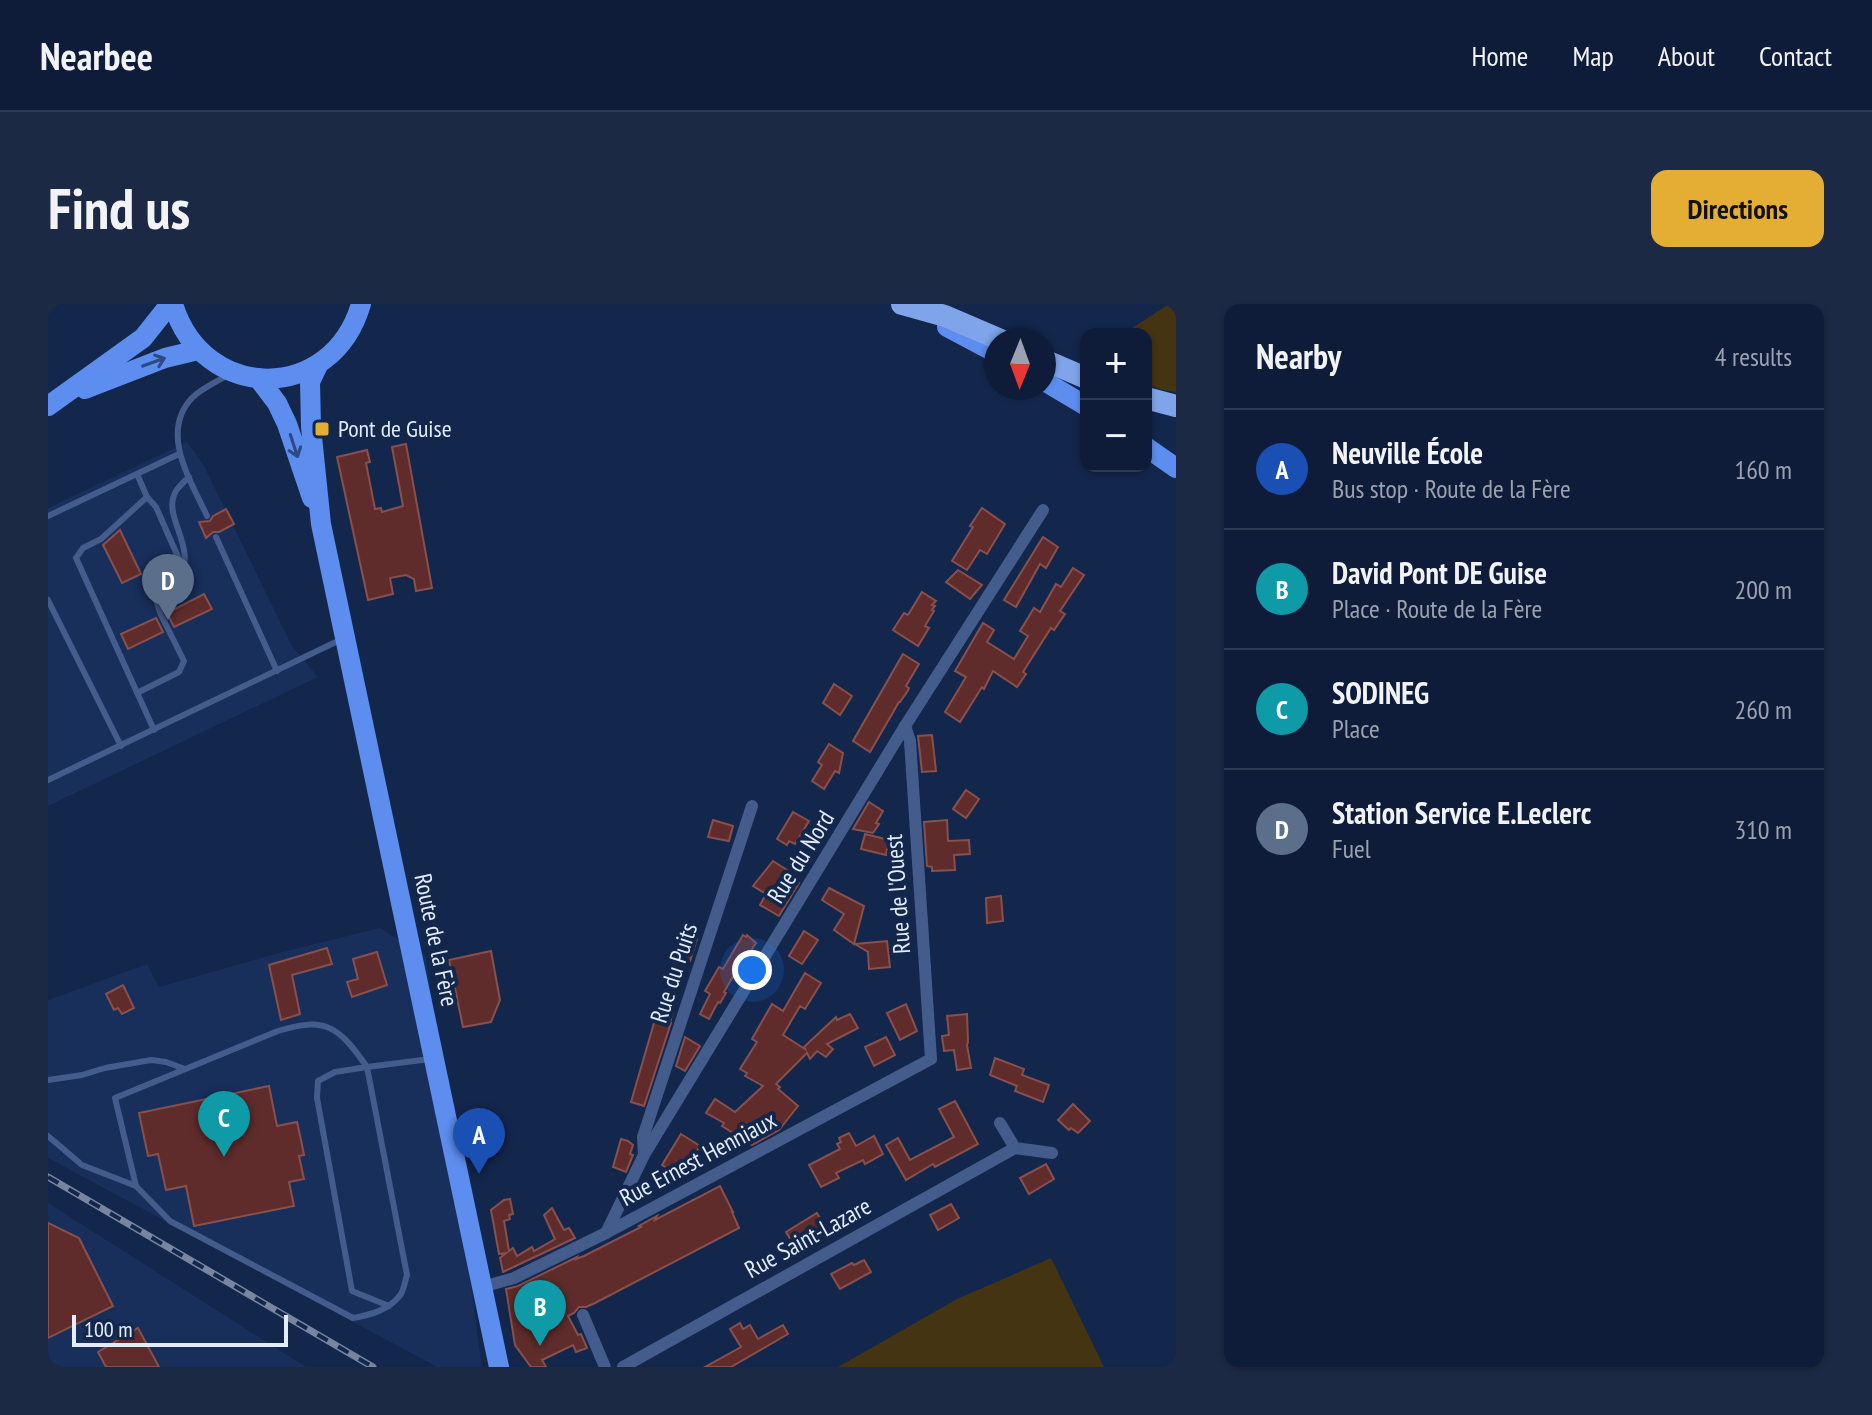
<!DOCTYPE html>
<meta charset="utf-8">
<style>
body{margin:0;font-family:"PT Sans Narrow",sans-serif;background:#1c2944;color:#f1f3f6}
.controls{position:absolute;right:24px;top:24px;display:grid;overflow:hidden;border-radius:16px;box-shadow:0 2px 6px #0004}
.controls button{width:72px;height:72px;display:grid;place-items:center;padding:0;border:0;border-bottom:2px solid #2e3a53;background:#0e1c39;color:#f1f3f6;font:40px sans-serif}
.compass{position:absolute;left:936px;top:24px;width:72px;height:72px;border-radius:50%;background:#0e1c39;box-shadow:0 2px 6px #0004;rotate:181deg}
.scale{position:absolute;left:24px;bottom:20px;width:216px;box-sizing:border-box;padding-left:8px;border:4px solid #e3ecfb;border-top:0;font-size:22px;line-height:28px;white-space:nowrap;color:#e3ecfb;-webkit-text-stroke:6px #13264c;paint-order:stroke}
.you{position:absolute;left:704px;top:666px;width:28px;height:28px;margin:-20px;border:6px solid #fff;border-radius:50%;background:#1a73e8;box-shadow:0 0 0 12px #1a73e833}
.badge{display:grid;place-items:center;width:52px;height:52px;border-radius:50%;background:#e4ae35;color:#fff;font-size:26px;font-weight:700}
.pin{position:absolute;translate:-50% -66px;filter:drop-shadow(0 2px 4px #0008)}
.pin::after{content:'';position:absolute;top:42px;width:28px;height:24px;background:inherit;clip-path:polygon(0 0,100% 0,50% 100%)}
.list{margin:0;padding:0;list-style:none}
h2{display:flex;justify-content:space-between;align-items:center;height:104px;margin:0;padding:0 32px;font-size:34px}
h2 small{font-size:26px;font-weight:400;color:#9ba1ae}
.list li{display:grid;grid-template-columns:52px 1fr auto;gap:24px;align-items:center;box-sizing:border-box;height:120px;padding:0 32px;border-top:2px solid #2e3a53}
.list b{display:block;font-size:30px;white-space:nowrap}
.list p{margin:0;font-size:26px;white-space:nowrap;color:#9ba1ae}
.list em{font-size:26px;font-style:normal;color:#9ba1ae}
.map{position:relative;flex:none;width:1128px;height:1063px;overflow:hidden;border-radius:16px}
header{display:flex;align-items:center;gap:48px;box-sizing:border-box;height:112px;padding:0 40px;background:#0e1c39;border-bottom:2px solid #2e3a53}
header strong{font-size:38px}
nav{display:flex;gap:44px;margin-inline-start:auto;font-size:28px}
.intro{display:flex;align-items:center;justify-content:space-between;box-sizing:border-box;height:192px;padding:0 48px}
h1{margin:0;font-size:56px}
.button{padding:20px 36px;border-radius:16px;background:#e4ae35;color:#111;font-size:28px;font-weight:700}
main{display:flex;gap:48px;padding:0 48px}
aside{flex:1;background:#0e1c39;border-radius:16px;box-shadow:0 2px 6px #0004}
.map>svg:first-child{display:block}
.built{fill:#182e5b}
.green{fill:#453412}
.building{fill:#5f2c2b;stroke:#87504d;stroke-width:2}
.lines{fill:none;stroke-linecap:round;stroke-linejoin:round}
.lane{stroke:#435c8b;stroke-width:6}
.street{stroke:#435c8b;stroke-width:12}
.primary{stroke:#5c8def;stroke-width:20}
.highway{stroke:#80a4ea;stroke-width:22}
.rail-casing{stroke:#7785a0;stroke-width:7}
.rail{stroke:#13264c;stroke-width:4;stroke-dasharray:12;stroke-linecap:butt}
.oneway{stroke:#2d4a85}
.poi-dot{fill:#e4ae35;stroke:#13264c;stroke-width:3}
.labels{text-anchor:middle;stroke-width:8;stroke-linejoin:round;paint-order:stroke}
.poi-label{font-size:24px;fill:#e3ecfb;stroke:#13264c;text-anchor:start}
.street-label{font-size:24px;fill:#e3ecfb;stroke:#13264c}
</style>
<header>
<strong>Nearbee</strong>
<nav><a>Home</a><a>Map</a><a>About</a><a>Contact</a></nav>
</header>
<div class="intro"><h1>Find us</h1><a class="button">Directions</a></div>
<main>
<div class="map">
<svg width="1128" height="1063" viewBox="0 0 1128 1063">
<rect width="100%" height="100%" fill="#13264c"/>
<!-- built -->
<g class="built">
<polygon points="139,138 156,162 244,342 270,373 0,502 0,204"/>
<polygon points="332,624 378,653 434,1063 389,1063 0,854 0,696 99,660 111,683 238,647"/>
<polygon points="0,899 258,1063 0,1063"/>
</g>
<!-- green -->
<g class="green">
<polygon points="1121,0 1128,0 1128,88 1115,86 1098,80 1098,30 1075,30"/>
<polygon points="1003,954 1056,1063 790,1063 909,995"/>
</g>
<!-- building -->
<g class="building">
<polygon points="358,140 384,284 368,287 366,275 358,271 342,274 345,290 320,296 289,153 319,146 322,158 318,159 327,205 333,204 334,208 355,202 344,143"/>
<polygon points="934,204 957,220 939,250 932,246 919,266 904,257 925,223 922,222"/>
<polygon points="178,205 186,220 171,228 165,228 158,234 151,218 162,217 165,212"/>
<polygon points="72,226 93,270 74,279 55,241"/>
<polygon points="995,233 1010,243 998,264 992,260 968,303 956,296"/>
<polygon points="1025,264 1036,271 1012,307 1017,310 1006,326 1003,324 975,368 978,370 969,383 945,367 936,385 934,383 912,418 897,408 918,373 907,367 935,319 946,326 939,338 966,355 980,332 972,327 986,304 992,308 1008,280 1013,283"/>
<polygon points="910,266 934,281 922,295 898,278"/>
<polygon points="874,288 888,297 884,301 887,302 884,306 886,307 877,322 881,324 870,342 845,326 856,309 860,311"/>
<polygon points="156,290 164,305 126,323 119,309"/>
<polygon points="108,314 115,328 80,345 73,330"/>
<polygon points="855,350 871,360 858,382 861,384 859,388 852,398 851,398 822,448 805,437"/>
<polygon points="786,380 804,392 792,411 775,399"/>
<polygon points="884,431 888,467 874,468 870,432"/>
<polygon points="781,440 795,449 791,469 787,467 776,485 764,477 774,461 770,458"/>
<polygon points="918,486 931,495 918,514 905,505"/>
<polygon points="821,498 835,507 828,519 831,520 825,529 805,525"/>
<polygon points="745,508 761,517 747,540 741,537 739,541 729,535"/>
<polygon points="665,516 685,522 681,537 660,533"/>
<polygon points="899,516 900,537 921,536 922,550 906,551 907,566 884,567 884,563 879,562 876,518"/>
<polygon points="817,530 841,536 838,551 813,545"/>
<polygon points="725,557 750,573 747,577 751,579 731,612 712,601 718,590 705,582"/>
<polygon points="781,584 816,602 806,640 786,626 796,610 774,596"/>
<polygon points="953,592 955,617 939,619 938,594"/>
<polygon points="756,627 770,636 754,660 741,652"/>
<polygon points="635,628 645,631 645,633 649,635 642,657 638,656 636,665 625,662"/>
<polygon points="695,631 698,633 699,631 708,639 696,658 694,657 676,688 678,689 672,699 670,698 661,715 652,710 662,690 657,687 671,663 675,665"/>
<polygon points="839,637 842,663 821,665 820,648 807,640"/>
<polygon points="279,644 284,660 244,671 252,710 233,716 221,661"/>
<polygon points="443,647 452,696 443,718 415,723 401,656"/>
<polygon points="329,648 339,681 304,693 299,678 310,675 305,655"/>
<polygon points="757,669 773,679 757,705 752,702 735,731 757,745 756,743 788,713 789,716 802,710 810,724 779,740 785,745 778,753 769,747 762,755 759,749 728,780 732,783 730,785 750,802 731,826 704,841 674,822 676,819 658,809 667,795 687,808 715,782 697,772 699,769 692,765 709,738 704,735 724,700 735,707"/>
<polygon points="75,681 86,704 74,710 70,704 66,706 58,690"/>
<polygon points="616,692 628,695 622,719 623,719 596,802 583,798 606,719 608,719"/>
<polygon points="858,700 869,727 852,736 839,709"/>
<polygon points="919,710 920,738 919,741 923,764 909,766 906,746 896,747 894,732 901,731 899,712"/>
<polygon points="637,733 652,742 637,767 628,762"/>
<polygon points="838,733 847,751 826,762 817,743"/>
<polygon points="947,754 976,765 974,771 1001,781 995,798 967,787 969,782 942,771"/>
<polygon points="221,782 229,822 249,818 253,836 256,851 251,852 256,875 241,878 246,902 146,922 138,882 118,886 110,850 100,852 91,809"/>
<polygon points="907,797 930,840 887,863 885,860 858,876 838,841 850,834 862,856 906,833 891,805"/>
<polygon points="1025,800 1042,817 1030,829 1023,824 1021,826 1010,816"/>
<polygon points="801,829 808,842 826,832 835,850 817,860 815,856 788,869 791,874 773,883 761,861 792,845 789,840 793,838 791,834"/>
<polygon points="633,830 652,842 633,873 614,861"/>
<polygon points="573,835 580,837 585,841 582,850 585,851 578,868 565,863"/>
<polygon points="998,860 1006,875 981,890 972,874"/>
<polygon points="672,882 685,908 684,908 691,924 547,999 538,1003 531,1003 526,1009 520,1012 530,1031 533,1030 539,1044 528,1048 525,1041 494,1056 498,1063 483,1063 467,1041 458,985 470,982 529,953 528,955 536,952 593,923 591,922 609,912 607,916"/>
<polygon points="462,895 465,910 461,911 462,915 456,917 461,947 465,944 469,952 484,943 486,947 507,935 496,911 504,904 516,926 521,924 527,934 455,968 452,954 458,949 451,950 443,906 456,896"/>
<polygon points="903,900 911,914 890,926 882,911"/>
<polygon points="769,909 778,924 748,944 738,928"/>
<polygon points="0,919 31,934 65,1002 0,1034"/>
<polygon points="816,956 823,968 792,985 783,970 804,959 806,961"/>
<polygon points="692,1019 695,1025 702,1021 710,1035 735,1021 740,1030 683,1063 657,1063 693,1043 682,1025"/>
<polygon points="90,1024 111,1063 58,1063 50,1048"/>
</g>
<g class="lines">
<!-- lane -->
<g class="lane">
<polyline points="89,170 99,193 108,203 134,262"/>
<polyline points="99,193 53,235 35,244 28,254 106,426"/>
<polyline points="0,212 131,150"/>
<path d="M159,212c-16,-35 -48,-83 -15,-118 10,-10 26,-17 38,-24"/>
<polyline points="168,233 229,367"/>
<polyline points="0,296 73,442"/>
<path d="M89,389l42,-21 5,-11 -23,-46 -5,-15c7,-5 15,-10 20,-17 26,-35 -16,-65 0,-92 3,-5 9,-10 13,-14"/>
<polyline points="0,476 292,336"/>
<polyline points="0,776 34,771 57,764 103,756 118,758 137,765"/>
<polyline points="0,832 34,861 88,882"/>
<path d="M341,1002l-37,-15 -35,-193 1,-17 17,-9 32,-5 40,208c-2,6 -3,14 -6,19 -11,16 -31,21 -48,24l-183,-97 -34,-35 -21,-88 163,-67c48,-15 61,-4 89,36l63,-8"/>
</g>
<!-- street -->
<g class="street">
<polyline points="952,819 967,844 1004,849"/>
<polyline points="596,851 595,833 704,502"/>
<polyline points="558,929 596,851 857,422 995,206"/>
<polyline points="434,983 466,974 558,929 883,755 862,437 857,422"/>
<polyline points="535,1011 557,1063"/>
<polyline points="575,1063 967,844"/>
</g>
<!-- primary -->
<g class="primary">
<path d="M125,0c30,99 159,100 188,0"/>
<polyline points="899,23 948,49"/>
<polyline points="270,61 262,78 263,123 273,220 451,1063"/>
<polyline points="210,74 229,99 239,120 264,194"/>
<polyline points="996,77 1038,102"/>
<polyline points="37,85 117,54 150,46"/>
<polyline points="0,102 95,34 122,0"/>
<polyline points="1098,143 1128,164"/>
</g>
<!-- highway -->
<g class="highway">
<polyline points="854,0 897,12 953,36"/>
<polyline points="996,56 1038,74"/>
<polyline points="1098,94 1128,102"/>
</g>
<!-- rail casing -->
<g class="rail-casing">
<polyline id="rail" points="0,873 325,1063"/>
</g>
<!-- rail -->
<use href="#rail" class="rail"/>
</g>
<!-- one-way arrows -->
<defs><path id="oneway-shaft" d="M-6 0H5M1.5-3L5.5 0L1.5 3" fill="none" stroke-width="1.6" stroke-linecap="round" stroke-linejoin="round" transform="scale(2)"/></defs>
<g class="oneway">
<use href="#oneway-shaft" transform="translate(106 58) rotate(-20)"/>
<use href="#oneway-shaft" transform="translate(246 142) rotate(72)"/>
</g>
<!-- markers -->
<rect class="poi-dot" x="266" y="117" width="16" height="16" rx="4"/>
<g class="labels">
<!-- poi labels -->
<g class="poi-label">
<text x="290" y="133">Pont de Guise</text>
</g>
<!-- street labels -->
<g class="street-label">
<text transform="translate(753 553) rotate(-58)" y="8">Rue du Nord</text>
<text transform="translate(850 590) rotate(-94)" y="8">Rue de l'Ouest</text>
<text transform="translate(388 636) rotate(78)" y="8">Route de la Fère</text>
<text transform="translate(626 669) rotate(-72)" y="8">Rue du Puits</text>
<text transform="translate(650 855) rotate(-28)" y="8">Rue Ernest Henniaux</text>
<text transform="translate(760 934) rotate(-29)" y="8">Rue Saint-Lazare</text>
</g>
</g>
</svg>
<div class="controls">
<button>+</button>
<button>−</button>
</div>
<svg class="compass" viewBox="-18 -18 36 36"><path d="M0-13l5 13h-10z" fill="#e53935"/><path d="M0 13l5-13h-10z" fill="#9ba1ae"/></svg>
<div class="scale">100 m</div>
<div class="you"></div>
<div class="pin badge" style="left:431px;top:870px;background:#1a4fb4">A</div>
<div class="pin badge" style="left:492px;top:1042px;background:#0f9aa8">B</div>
<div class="pin badge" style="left:176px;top:853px;background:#0f9aa8">C</div>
<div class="pin badge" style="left:120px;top:316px;background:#5c6f8a">D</div>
</div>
<aside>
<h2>Nearby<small>4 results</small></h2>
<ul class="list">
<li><span class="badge" style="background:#1a4fb4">A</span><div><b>Neuville École</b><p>Bus stop · Route de la Fère</p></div><em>160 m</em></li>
<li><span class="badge" style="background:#0f9aa8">B</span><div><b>David Pont DE Guise</b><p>Place · Route de la Fère</p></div><em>200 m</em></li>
<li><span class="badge" style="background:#0f9aa8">C</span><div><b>SODINEG</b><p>Place</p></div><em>260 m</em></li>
<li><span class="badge" style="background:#5c6f8a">D</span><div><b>Station Service E.Leclerc</b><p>Fuel</p></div><em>310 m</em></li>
</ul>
</aside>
</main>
